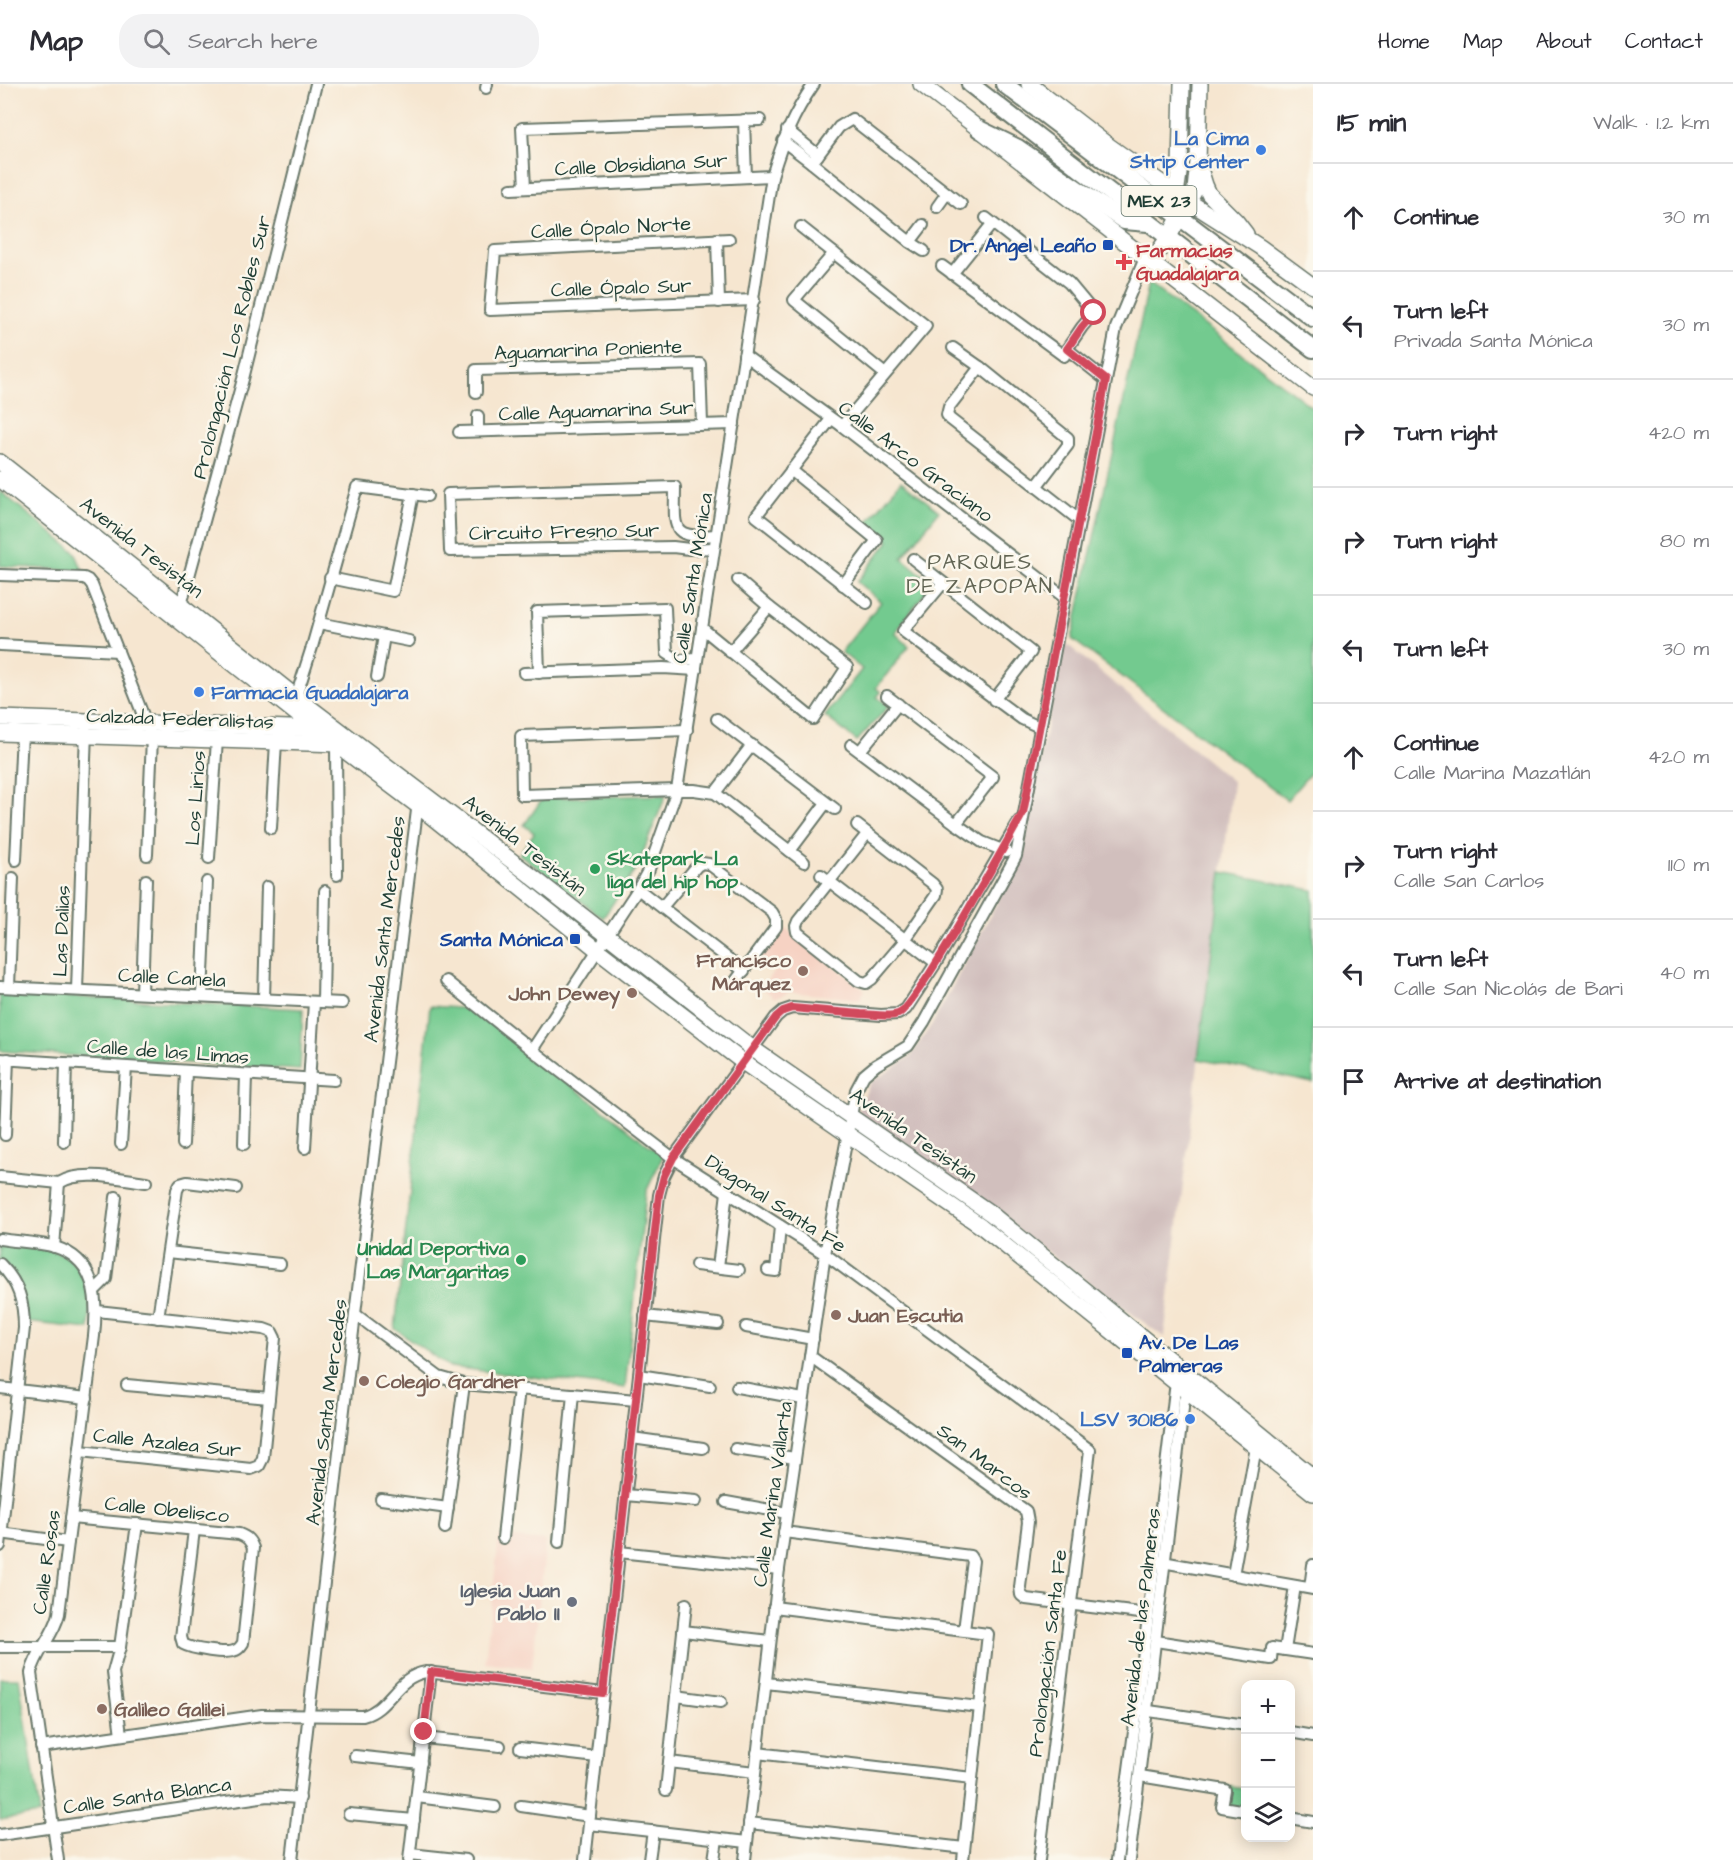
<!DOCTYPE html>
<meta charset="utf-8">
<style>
body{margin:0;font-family:"Architects Daughter",sans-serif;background:#f2f2f3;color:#2b2b33}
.controls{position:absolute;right:18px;bottom:18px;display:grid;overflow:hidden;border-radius:12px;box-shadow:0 3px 15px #0003}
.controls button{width:54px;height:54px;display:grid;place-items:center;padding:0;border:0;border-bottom:2px solid #e1e1e2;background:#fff;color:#2b2b33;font:30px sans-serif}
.stop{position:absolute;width:18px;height:18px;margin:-14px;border:4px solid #d1495b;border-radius:50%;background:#fff}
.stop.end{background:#d1495b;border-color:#fff;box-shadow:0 2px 6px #0008}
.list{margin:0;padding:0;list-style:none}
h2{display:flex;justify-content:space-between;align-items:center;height:78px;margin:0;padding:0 24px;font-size:26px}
h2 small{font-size:20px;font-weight:400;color:#7c7c81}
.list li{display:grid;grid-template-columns:39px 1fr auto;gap:18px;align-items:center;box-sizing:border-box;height:108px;padding:0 24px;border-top:2px solid #e1e1e2}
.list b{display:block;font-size:22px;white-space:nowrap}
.list p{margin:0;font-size:20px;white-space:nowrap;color:#7c7c81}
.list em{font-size:20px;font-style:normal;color:#7c7c81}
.icon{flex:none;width:33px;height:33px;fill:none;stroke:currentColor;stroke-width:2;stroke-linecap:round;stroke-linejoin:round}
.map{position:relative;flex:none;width:1313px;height:1776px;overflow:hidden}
header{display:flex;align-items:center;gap:36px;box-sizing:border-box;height:84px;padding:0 30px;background:#fff;border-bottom:2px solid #e1e1e2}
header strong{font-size:28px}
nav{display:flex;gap:33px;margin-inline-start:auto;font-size:21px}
.search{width:420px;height:54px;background:#f2f2f3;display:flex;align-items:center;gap:15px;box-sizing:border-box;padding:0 21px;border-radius:24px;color:#7c7c81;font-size:22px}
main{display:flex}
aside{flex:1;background:#fff}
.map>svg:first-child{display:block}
.built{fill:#f6d2c3}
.industrial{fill:#d1bfbd}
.green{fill:#73ca8f;stroke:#498462;stroke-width:1.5}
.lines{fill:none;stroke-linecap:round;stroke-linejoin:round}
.street-casing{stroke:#6a786b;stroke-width:14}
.secondary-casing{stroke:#6a786b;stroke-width:18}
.primary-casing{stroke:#6a786b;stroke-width:20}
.street{stroke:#fff;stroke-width:10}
.secondary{stroke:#fff;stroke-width:15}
.primary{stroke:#fff;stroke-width:16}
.route{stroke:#d1495b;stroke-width:8}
.shop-dot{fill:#3f7fe0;stroke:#fbf7ec;stroke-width:2}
.transit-dot{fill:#1a4fb4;stroke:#fbf7ec;stroke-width:2}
.health-dot{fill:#e0444e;stroke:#fbf7ec;stroke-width:2}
.leisure-dot{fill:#2e9e5b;stroke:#fbf7ec;stroke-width:2}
.education-dot{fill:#8d6e63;stroke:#fbf7ec;stroke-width:2}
.worship-dot{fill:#6b7280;stroke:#fbf7ec;stroke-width:2}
.labels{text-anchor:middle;stroke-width:5;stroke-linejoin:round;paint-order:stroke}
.shield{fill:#fbf7ec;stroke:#61756b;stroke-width:1.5}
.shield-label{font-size:18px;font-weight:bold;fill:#1f3d34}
.shop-label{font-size:20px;font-weight:bold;fill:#366cbe;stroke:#fbf7ec;text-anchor:end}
.street-label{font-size:20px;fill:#1f3d34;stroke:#fbf7ec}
.transit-label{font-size:20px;font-weight:bold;fill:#164399;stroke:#fbf7ec;text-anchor:end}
.health-label{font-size:20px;font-weight:bold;fill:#be3a42;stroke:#fbf7ec;text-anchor:start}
.leisure-label{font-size:20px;font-weight:bold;fill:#27864d;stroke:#fbf7ec;text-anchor:start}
.education-label{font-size:20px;font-weight:bold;fill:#785e54;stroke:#fbf7ec;text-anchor:start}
.worship-label{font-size:20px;font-weight:bold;fill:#5b616d;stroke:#fbf7ec;text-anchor:end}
.neighbourhood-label{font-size:21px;letter-spacing:1.5px;fill:#626554;stroke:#fbf7ec}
</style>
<header>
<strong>Map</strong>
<div class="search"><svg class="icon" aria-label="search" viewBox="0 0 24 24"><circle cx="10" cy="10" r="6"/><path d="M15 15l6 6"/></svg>Search here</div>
<nav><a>Home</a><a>Map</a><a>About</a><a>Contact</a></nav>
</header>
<main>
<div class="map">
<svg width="1313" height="1776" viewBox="0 0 1313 1776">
<rect width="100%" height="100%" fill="#fbf7ec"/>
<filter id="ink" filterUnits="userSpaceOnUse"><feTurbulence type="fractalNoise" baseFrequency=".0167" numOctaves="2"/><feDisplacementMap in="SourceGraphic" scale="12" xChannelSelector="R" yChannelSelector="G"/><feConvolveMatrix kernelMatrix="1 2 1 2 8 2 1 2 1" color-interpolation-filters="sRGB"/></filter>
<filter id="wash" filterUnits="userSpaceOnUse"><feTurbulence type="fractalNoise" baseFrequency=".008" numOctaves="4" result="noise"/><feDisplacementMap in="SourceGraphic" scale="24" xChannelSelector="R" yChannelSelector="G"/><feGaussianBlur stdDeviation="1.35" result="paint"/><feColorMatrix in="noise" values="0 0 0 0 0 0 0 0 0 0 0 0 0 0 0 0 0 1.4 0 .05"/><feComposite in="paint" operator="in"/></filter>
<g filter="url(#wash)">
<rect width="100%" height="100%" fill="#f6e6d0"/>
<!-- built -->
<g class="built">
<polygon points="781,841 865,906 860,915 790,908 775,914 762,904 776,886 758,872"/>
<polygon points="499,1452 546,1457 532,1584 485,1578"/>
</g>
<!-- industrial -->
<polygon class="industrial" points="1063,557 1233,698 1164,1253 857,1029 870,999 910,973 934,937 1022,772"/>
<!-- green -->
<g class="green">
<polygon points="1149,199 1313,324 1313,686 1287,716 1072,555"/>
<polygon points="901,397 939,427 902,474 932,499 895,549 909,562 876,604 881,608 877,613 889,622 857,657 825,632 862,585 841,568 881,518 857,498 889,457 867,439"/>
<polygon points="0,407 75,468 83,487 0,482"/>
<polygon points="666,711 637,784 603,834 519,770 534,749 524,741 543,714"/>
<polygon points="1222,788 1313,806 1313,999 1198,975"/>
<polygon points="0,909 303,925 300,986 0,967"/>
<polygon points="430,922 472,925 663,1072 646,1108 625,1304 450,1283 395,1245"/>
<path d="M0,1160c17,2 36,2 52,6 37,11 40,47 37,79l-63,-7 -26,-61z"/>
<polygon points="0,1594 19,1594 40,1730 0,1736"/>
<polygon points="1224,1702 1245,1705 1244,1728 1220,1724"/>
</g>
</g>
<g filter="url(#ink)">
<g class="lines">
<!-- street casing -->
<g class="street-casing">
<g id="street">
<polyline points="486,4 487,0"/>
<polyline points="744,36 746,93"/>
<polyline points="787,46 818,71"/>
<polyline points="783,57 812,79 910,158 924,167"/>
<polyline points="812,79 839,43 852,35 961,120"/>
<polyline points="525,104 522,44 760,36"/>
<polyline points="511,105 772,92"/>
<polyline points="937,123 947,109"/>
<polyline points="986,134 1069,199 1094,229 1082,243 1067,265"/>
<polyline points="801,143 926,242 842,342"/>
<polyline points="717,155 719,218"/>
<polyline points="729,155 495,167 490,226 754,216"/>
<polyline points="910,158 923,141"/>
<polyline points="834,169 794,216 885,290"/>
<polyline points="942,182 1064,272 1067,265 1106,296"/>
<polyline points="952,190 992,140"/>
<polyline points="953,264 980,283 1068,354 1068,361 1036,403"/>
<polyline points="744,271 842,342 1064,513"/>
<polyline points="980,283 949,323 947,331 950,335 1079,436"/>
<polyline points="476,308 476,286 700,280 702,340"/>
<polyline points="478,332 478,347"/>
<polyline points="831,335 756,432 867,519"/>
<polyline points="459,348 734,340"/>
<polyline points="791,386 877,456 843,501"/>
<path d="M714,464l-25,1 -16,-2 -223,4 -2,-57 227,-7c0,41 -6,52 41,48"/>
<polyline points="913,475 1031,568 994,616"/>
<polyline points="0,491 84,494 88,496 92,501 152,654 147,771"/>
<polyline points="330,494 393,507 413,410"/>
<polyline points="943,499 903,547 1022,635 1039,643"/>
<polyline points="180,525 243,295 316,0"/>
<polyline points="319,539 409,557"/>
<polyline points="702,544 813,635 847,583 769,523 738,496"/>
<polyline points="0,561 118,567"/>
<polyline points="730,568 769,523"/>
<polyline points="524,589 663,584 696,586"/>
<polyline points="539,589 537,528 665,524 667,569 678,576 697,575"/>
<polyline points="377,593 384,552"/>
<polyline points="887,612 993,693 956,740"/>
<polyline points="296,613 312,563 357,403 427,412"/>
<polyline points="717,635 835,725"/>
<polyline points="687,646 521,652 522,711 677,706 694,706 715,709 804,778"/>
<polyline points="336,660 337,791"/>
<polyline points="851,661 956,740 982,758 1007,768"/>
<polyline points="860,667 898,620"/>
<polyline points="715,709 752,661"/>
<polyline points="857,741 933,800 937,805 936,811 905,856 872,895 866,899 859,897 797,848 796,842 798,837 867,750"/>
<polyline points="271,744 276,658"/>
<polyline points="790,767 826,719"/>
<polyline points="209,774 217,656"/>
<polyline points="16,776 22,649"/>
<polyline points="821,791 936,879"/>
<polyline points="638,805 744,887"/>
<polyline points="662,823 697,782 702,779 709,780 772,828 776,835 776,843 735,898"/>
<polyline points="446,897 532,966 673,1074 825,1170 1090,1366 1039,1776"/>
<polyline points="0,903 342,919"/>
<polyline points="9,903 13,794"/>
<polyline points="77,906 86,647"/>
<polyline points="142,909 146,796"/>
<polyline points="202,912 207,798"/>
<polyline points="264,915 267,803"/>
<polyline points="323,918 325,807"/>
<path d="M532,966l106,-161 11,-20 28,-79 95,-614c11,-36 20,-60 42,-92"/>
<polyline points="0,975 334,996"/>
<polyline points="5,1051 8,975"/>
<polyline points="64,1058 66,979"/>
<polyline points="121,1060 126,983"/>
<polyline points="183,1060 186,987"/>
<polyline points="244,1060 246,991"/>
<polyline points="305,1064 314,918"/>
<path d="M0,1093l59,6c21,-14 63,-4 87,-1"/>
<path d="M0,1155c18,3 38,3 55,8 42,13 43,53 39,89l-35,278c-5,22 -23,37 -28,59l27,187"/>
<polyline points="54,1163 59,1099"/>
<polyline points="168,1168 280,1180"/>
<path d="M0,1180c19,19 24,38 24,64l-24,218"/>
<polyline points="696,1181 739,1186"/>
<polyline points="718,1183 727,1108"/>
<polyline points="768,1186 776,1187 780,1142"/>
<polyline points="95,1206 106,1195 116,1113"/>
<polyline points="355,1230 439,1293 464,1300 636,1316"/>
<polyline points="645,1232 718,1240"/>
<polyline points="158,1234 177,1106 180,1100 187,1098 236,1104"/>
<polyline points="746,1243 813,1255"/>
<polyline points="810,1272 1026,1427 1028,1438 1020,1503 1021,1511 1026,1515 1148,1530"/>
<polyline points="639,1291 710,1302"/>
<polyline points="127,1301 269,1314"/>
<polyline points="737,1303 803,1315"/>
<polyline points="0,1304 87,1314"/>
<polyline points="632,1354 703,1364"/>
<polyline points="735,1365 795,1374"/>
<polyline points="80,1367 251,1385 259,1382 263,1374 275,1254 272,1248 264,1245 97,1227"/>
<polyline points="625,1411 696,1417"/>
<polyline points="381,1415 448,1424"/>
<polyline points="726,1418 787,1429"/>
<path d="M71,1434l168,16c8,3 11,6 14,14l-10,95c-2,3 -4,6 -7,7 -9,5 -44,-1 -53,-6l-2,-7 13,-107"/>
<polyline points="445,1444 464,1300"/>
<polyline points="784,1448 970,1472 973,1477 964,1546"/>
<polyline points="0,1449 68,1458"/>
<polyline points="503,1454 519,1304"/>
<polyline points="559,1458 573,1310"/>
<polyline points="619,1468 779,1485"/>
<polyline points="1157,1477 1313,1505"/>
<polyline points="1233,1491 1256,1363"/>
<polyline points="1310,1504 1313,1481"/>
<polyline points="774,1523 988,1550 963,1776"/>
<polyline points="683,1547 770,1557"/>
<polyline points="1156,1557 1271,1575 1272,1564 1313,1570"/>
<polyline points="0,1563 120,1563"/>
<polyline points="1285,1566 1295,1502"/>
<polyline points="766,1599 980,1623"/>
<polyline points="676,1612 721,1618"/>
<polyline points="1142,1626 1246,1641"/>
<polyline points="1290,1648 1313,1652"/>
<polyline points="121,1651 113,1588 120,1563 137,1440"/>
<polyline points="424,1654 500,1662"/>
<path d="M41,1663l221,-32 101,1c27,-7 32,-39 63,-44l177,21"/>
<polyline points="520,1664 597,1673"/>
<polyline points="757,1669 972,1694"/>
<polyline points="355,1672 421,1679"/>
<polyline points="669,1678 755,1688"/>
<polyline points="1140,1692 1225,1706 1222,1723 1246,1727"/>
<polyline points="666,1706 686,1520"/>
<polyline points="417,1713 495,1723"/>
<polyline points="521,1722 590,1732"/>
<polyline points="349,1730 414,1736"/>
<polyline points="1290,1734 1313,1738"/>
<polyline points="749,1739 964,1764"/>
<polyline points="589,1740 747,1758"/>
<polyline points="0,1751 267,1712 300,1714"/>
<polyline points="410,1770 466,1776"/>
<polyline points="292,1776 355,1230 418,718"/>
<polyline points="409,1776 431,1588"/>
<polyline points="585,1776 659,1111 664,1092 673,1074 776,933 783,927 792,924 881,931 898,930 906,925 936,879 1019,737"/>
<polyline points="649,1776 653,1747"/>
<polyline points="714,1776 717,1755"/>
<polyline points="745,1776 779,1485 825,1170 856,1006 864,991 876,981 908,962 924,938 1016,772 1116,244 1145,174"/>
<polyline points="1117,1776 1137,1625 1175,1306 1180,1295"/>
<polyline points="1129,1776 1184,1316 1190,1304"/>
</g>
</g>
<!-- secondary casing -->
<g class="secondary-casing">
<g id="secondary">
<polyline points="921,0 1313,304"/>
<polyline points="1029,0 1109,62 1177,110 1260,163 1313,202"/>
<polyline points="1200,85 1205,101 1209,110 1236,137 1246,150"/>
<polyline points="1175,117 1180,83 1182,0"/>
<polyline points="1151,178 1168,154 1195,106 1198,78 1200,0"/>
<polyline points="0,378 296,613 525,787 753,965 990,1129 1313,1393"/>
<polyline points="0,395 316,645 417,721 599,867 743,978 981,1142 1313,1409"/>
<polyline points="0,634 318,645"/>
<polyline points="0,649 339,660"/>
</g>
</g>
<!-- primary casing -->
<g class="primary-casing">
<g id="primary">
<polyline points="970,0 1313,265"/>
<polyline points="1004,0 1313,234"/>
<polyline points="979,45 1018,64 1124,137 1148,139"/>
</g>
</g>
<!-- street -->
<use href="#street" class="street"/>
<!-- secondary -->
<use href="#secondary" class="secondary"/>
<!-- primary -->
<use href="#primary" class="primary"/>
</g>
</g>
<g class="lines" filter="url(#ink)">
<!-- route -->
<path class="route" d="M424,1648l7,-60 172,21 56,-498 5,-19 9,-18 103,-141 7,-6 9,-3c23,2 46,4 69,6 11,0 26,4 37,0 16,-4 111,-176 125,-201l83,-433 -39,-31 15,-22 12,-14"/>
</g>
<!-- markers -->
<g class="shop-dot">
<circle cx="1261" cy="66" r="6"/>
<circle cx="199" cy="608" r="6"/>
<circle cx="1190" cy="1335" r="6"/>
</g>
<g class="transit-dot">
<rect x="1102" y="155" width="12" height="12" rx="3"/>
<rect x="569" y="849" width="12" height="12" rx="3"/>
<rect x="1121" y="1263" width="12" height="12" rx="3"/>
</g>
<path class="health-dot" d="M1121 169h6v6h6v6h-6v6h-6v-6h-6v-6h6z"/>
<g class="leisure-dot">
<circle cx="595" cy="785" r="6"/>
<circle cx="521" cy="1176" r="6"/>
</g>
<g class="education-dot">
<circle cx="803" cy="887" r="6"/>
<circle cx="632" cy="909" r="6"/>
<circle cx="836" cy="1231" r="6"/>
<circle cx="364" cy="1297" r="6"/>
<circle cx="102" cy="1625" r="6"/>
</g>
<circle class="worship-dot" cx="572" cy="1518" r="6"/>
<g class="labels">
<!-- shield labels -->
<rect class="shield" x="1121.5" y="102" width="75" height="30" rx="4.5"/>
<g class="shield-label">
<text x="1159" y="123">MEX 23</text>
</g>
<!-- shop labels -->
<g class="shop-label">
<text x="1249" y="61">La Cima<tspan x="1249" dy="23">Strip Center</tspan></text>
<text x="211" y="615" text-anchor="start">Farmacia Guadalajara</text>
<text x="1178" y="1342">LSV 30186</text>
</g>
<!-- street labels -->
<g class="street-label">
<text transform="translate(641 80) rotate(-3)" y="7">Calle Obsidiana Sur</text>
<text transform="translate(611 143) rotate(-3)" y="7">Calle Ópalo Norte</text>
<text transform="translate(621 203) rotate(-2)" y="7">Calle Ópalo Sur</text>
<text transform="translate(231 263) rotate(-76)" y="7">Prolongación Los Robles Sur</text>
<text transform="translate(588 265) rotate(-2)" y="7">Aguamarina Poniente</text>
<text transform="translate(596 326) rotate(-2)" y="7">Calle Aguamarina Sur</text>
<text transform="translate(916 377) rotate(37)" y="7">Calle Arco Graciano</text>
<text transform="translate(564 447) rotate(-1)" y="7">Circuito Fresno Sur</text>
<text transform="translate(142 463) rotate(38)" y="7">Avenida Tesistán</text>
<text transform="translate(692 494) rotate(-81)" y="7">Calle Santa Mónica</text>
<text transform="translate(180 634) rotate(2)" y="7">Calzada Federalistas</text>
<text transform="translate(195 714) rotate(-86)" y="7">Los Lirios</text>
<text transform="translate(525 761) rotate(38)" y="7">Avenida Tesistán</text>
<text transform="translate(384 845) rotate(-83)" y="7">Avenida Santa Mercedes</text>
<text transform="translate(61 847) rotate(-88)" y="7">Las Dalias</text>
<text transform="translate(172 893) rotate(3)" y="7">Calle Canela</text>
<text transform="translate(168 967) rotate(4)" y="7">Calle de las Limas</text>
<text transform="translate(914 1051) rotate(35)" y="7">Avenida Tesistán</text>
<text transform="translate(776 1119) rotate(33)" y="7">Diagonal Santa Fe</text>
<text transform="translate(326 1328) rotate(-83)" y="7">Avenida Santa Mercedes</text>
<text transform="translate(167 1358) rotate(6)" y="7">Calle Azalea Sur</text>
<text transform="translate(985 1377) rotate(37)" y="7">San Marcos</text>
<text transform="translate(772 1410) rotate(-82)" y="7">Calle Marina Vallarta</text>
<text transform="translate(167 1425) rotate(6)" y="7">Calle Obelisco</text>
<text transform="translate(46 1478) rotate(-82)" y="7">Calle Rosas</text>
<text transform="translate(1140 1533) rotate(-83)" y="7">Avenida de las Palmeras</text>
<text transform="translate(1047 1569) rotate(-83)" y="7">Prolongación Santa Fe</text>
<text transform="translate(147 1711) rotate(-8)" y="7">Calle Santa Blanca</text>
</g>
<!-- transit labels -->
<g class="transit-label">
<text x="1096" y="168">Dr. Angel Leaño</text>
<text x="563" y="862">Santa Mónica</text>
<text x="1139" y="1265" text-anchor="start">Av. De Las<tspan x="1139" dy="23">Palmeras</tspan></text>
</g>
<!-- health labels -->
<g class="health-label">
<text x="1136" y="173">Farmacias<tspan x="1136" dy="23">Guadalajara</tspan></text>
</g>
<!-- leisure labels -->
<g class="leisure-label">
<text x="607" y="781">Skatepark La<tspan x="607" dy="23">liga del hip hop</tspan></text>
<text x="509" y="1171" text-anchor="end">Unidad Deportiva<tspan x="509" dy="23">Las Margaritas</tspan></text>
</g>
<!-- education labels -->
<g class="education-label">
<text x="791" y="883" text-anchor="end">Francisco<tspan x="791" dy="23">Márquez</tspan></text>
<text x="620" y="916" text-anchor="end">John Dewey</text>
<text x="848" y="1238">Juan Escutia</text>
<text x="376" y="1304">Colegio Gardner</text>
<text x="114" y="1632">Galileo Galilei</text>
</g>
<!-- worship labels -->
<g class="worship-label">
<text x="560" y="1513">Iglesia Juan<tspan x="560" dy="23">Pablo II</tspan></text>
</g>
<!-- neighbourhood labels -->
<g class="neighbourhood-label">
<text x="980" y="485">PARQUES<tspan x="980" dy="24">DE ZAPOPAN</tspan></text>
</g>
</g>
</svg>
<div class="controls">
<button>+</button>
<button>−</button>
<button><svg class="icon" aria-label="layers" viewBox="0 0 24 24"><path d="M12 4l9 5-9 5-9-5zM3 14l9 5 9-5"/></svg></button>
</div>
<div class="stop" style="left:1094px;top:229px"></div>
<div class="stop end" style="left:424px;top:1648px"></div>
</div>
<aside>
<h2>15 min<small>Walk · 1.2 km</small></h2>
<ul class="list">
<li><svg class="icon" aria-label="ahead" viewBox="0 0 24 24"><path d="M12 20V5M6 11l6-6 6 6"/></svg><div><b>Continue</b></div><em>30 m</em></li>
<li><svg class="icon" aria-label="left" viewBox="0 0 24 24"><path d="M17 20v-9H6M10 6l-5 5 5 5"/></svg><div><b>Turn left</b><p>Privada Santa Mónica</p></div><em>30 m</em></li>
<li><svg class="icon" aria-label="right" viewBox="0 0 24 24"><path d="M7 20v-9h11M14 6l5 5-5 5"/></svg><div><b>Turn right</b></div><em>420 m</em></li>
<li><svg class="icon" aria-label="right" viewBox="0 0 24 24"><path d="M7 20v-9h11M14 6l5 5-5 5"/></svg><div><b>Turn right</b></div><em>80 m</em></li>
<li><svg class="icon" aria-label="left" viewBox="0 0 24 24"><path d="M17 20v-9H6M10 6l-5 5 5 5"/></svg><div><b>Turn left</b></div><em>30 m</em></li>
<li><svg class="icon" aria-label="ahead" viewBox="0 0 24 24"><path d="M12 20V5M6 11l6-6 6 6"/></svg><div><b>Continue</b><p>Calle Marina Mazatlán</p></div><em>420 m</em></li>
<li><svg class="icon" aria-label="right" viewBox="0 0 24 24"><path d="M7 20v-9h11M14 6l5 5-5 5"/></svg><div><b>Turn right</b><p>Calle San Carlos</p></div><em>110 m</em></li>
<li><svg class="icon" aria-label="left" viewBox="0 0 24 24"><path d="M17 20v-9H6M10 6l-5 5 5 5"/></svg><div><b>Turn left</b><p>Calle San Nicolás de Bari</p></div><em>40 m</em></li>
<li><svg class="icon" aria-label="arrive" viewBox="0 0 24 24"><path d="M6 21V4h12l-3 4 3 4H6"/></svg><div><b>Arrive at destination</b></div></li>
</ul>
</aside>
</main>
